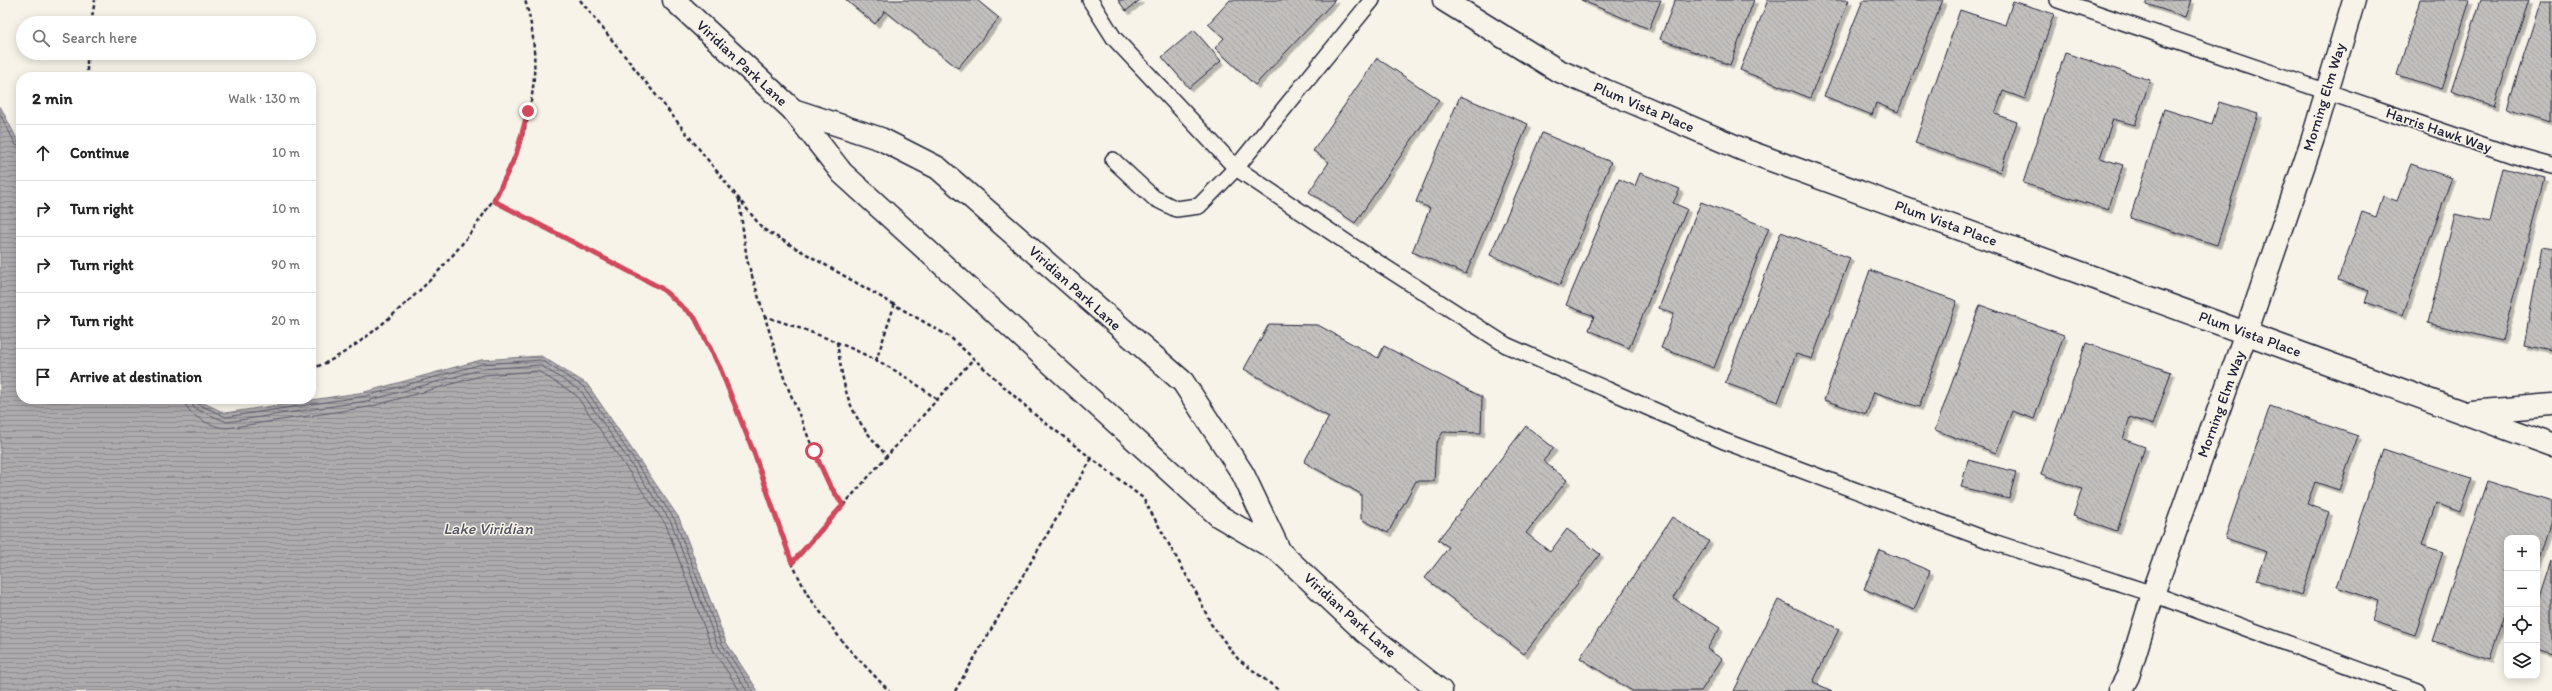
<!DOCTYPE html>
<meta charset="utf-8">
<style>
body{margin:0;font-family:Itim,sans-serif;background:#f2f2f2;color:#222}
.controls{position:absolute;right:12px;bottom:12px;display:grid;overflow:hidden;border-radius:8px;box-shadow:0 2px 10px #0003}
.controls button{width:36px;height:36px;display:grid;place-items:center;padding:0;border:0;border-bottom:1px solid #e0e0e0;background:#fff;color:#222;font:20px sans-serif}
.stop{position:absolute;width:12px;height:12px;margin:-9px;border:3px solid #d1495b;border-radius:50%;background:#fff}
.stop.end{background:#d1495b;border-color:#fff;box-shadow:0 1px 4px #0008}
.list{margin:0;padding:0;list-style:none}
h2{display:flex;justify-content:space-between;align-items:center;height:52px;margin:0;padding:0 16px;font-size:17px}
h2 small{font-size:13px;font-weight:400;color:#767676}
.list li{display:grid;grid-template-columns:26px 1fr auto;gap:12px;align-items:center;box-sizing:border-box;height:56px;padding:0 16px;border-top:1px solid #e0e0e0}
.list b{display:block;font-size:15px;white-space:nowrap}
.list em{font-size:13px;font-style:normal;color:#767676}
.icon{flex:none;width:22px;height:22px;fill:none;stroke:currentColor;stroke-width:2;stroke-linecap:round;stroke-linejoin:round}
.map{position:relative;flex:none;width:2552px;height:691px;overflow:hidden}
.search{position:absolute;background:#fff;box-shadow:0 2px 10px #0003;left:16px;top:16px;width:300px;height:44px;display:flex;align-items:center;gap:10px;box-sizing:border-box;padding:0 14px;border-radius:22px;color:#767676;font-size:15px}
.panel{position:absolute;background:#fff;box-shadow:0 2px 10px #0003;left:16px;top:72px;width:300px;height:332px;border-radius:16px}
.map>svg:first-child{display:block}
.water{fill:url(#water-rules);stroke:#76747f}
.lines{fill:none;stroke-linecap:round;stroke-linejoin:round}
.shore{stroke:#5a5969;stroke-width:1}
.building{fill:url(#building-back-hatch);stroke:#22223b;filter:url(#shadow)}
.lane-casing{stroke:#22223b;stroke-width:18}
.street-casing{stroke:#22223b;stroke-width:25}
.secondary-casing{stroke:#22223b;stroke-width:25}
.path{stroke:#22223b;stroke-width:2.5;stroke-dasharray:4 3;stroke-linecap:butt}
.lane{stroke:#f7f3e8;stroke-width:15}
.street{stroke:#f7f3e8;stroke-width:22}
.secondary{stroke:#f7f3e8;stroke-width:22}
.route{stroke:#d1495b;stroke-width:5}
.labels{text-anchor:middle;stroke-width:3;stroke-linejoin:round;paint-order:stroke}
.street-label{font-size:15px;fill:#22223b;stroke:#f7f3e8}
.water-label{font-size:16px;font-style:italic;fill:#535263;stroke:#f7f3e8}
</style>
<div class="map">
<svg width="2552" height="691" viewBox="0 0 2552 691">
<defs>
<pattern id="water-rules" width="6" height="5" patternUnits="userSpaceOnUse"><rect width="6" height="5" fill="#aeabad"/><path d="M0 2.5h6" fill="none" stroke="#8d8b8e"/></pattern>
<pattern id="building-back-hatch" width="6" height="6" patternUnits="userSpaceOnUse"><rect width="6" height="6" fill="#c2bfbd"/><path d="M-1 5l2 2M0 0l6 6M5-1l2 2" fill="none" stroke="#a6a4a3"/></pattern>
<filter id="shadow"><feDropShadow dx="3.5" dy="3.5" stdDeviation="0" flood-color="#0004"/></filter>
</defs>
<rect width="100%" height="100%" fill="#f7f3e8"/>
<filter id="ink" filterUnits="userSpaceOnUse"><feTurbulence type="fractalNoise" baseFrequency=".025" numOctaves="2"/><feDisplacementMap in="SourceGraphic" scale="8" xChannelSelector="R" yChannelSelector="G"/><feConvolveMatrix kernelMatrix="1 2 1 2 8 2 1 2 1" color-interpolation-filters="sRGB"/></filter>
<g filter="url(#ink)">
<!-- water -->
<polygon class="water" points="0,106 19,143 21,156 21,399 195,399 225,413 365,392 481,360 541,356 587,384 679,518 726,642 758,691 0,691"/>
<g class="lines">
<!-- shore -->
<g class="shore">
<polyline points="0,114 16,145 21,147"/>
<path d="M184,399c1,16 29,29 43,29l142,-21 115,-32 54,-4 38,24 90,130 46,123 28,43"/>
<polyline points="190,399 194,408 227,422 367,401 483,369 540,365 581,391 671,522 718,646 747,691"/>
<polyline points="195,399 198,404 226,417 366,396 482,364 541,360 584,387 675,520 722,644 753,691"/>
</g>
</g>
<!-- building -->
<g class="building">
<polygon points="846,0 977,0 999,18 958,68 885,11 875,24"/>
<polygon points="1118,0 1140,0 1126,11"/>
<polygon points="1230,0 1335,0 1255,85 1215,48 1224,38 1208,24"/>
<polygon points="1581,0 1661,0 1649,29"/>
<polygon points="1675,0 1754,0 1730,65 1660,39"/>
<polygon points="1768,0 1849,0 1810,98 1740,70"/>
<polygon points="1863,0 1943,0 1898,112 1876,103 1872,115 1824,96"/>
<polygon points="2148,0 2191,0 2185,17 2146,4"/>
<polygon points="2420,0 2470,0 2442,89 2397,75"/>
<polygon points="2481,0 2529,0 2494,106 2451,91"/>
<polygon points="2541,0 2552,0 2551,121 2507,108"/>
<polygon points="2013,1 2054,14 2025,99 2003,91 1995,114 2017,122 2000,172 1915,143 1960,10 2005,25"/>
<polygon points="1194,30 1221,61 1189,88 1162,57"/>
<polygon points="2065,53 2150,80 2135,125 2113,119 2100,158 2123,165 2108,210 2023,183"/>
<polygon points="1377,58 1439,100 1355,223 1309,192 1329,162 1313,151"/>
<polygon points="1460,96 1528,124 1466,274 1412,252 1430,208 1416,202"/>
<polygon points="2219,102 2258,114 2217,245 2130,218 2164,109 2212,124"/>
<polygon points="1542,133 1611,162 1560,285 1490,255"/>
<polygon points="2411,164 2452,178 2403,315 2365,302 2369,291 2338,280 2362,212 2376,217 2383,196 2397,201"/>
<polygon points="2502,168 2544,178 2502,341 2428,323 2455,214 2489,222"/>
<polygon points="1640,173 1680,189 1673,203 1687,209 1629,348 1589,330 1594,316 1566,305 1619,179 1635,186"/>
<polygon points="1701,202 1769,228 1714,368 1661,348 1674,314 1659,308"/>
<polygon points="1781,232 1850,258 1812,359 1796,354 1778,402 1725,383"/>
<polygon points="2542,247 2552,249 2552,351 2524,345"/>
<polygon points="1870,270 1957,301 1919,407 1874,392 1866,414 1824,400"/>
<polygon points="1980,305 2064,335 2034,419 2012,411 1996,453 1935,430"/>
<polygon points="1269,324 1318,325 1378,358 1384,346 1482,397 1481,433 1443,432 1436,444 1434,481 1416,481 1388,533 1361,519 1361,494 1304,462 1329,417 1244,369"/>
<polygon points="2086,343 2171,372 2153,425 2130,417 2123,439 2145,447 2117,531 2073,516 2082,489 2041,474"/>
<polygon points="2270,406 2358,436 2339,490 2315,482 2307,504 2329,512 2301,595 2257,580 2267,552 2225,538"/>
<polygon points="1526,426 1554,448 1543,461 1567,480 1526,533 1550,552 1567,529 1600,554 1524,654 1425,578 1449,547 1438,540"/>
<polygon points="2383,449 2472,478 2460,512 2436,503 2422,545 2443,552 2415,635 2373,621 2379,601 2337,587"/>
<polygon points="1968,460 2016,472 2009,499 1961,487"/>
<polygon points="2487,481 2552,501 2552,521 2537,568 2537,538 2507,538 2507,611 2505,611 2490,659 2433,641"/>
<polygon points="1672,517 1709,541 1673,598 1720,628 1707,649 1722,659 1701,691 1632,691 1580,658"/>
<polygon points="1880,550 1930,571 1914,610 1864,589"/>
<polygon points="2552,561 2552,654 2537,649 2537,607"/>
<polygon points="1778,600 1839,629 1813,682 1832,691 1734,691"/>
</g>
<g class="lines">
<!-- lane casing -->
<g class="lane-casing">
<g id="lane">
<polyline points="1090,0 1114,38 1236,168 1349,244 1506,345 1724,441 1993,542 2153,594 2417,691"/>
<polyline points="2058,0 2512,155 2552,166"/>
<polyline points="1113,160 1154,198 1176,209 1199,206 1236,168 1372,0"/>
</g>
</g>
<!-- street casing -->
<g class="street-casing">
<g id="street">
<polyline points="1444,0 1557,70 1744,150 2552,445"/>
<polyline points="2471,412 2552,405"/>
<polyline points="2120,691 2128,676 2153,594 2246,333 2313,138 2354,0"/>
</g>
</g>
<!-- secondary casing -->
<g class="secondary-casing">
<g id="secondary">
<polyline points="674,0 793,110 842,173 1219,516 1280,552 1365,632 1441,691"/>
<polyline points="793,110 881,139 938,168 1183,382 1243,474 1280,552"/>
</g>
</g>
<!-- path -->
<g class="path">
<polyline points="580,0 763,229 950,337 1034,414 1143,498 1198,596 1211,624 1238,659 1280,691"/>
<polyline points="91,23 95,0"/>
<polyline points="87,53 87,77"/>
<polyline points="739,199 747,260 784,378 814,451 829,484 843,505"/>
<polyline points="494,201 661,288 695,318 720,368 754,453 792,563 807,594 845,645 889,691"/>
<path d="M764,316c60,20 123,42 173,84"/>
<path d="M837,342c8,56 11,71 50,114"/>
<polyline points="876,361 895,303"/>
<path d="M311,369c31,-11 60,-35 85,-57 88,-76 166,-191 129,-312"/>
<polyline points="792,563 974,358"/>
<polyline points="955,691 1092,458"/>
</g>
<!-- lane -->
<use href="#lane" class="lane"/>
<!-- street -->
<use href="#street" class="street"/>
<!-- secondary -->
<use href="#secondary" class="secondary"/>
</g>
</g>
<g class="lines" filter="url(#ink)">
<!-- route -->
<polyline class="route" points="528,111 516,155 494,201 661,288 695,318 720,368 754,453 792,563 843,505 829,484 814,451"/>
</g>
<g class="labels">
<!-- street labels -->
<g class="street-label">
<text transform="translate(742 63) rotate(43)" y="5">Viridian Park Lane</text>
<text transform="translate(2324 97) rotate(-73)" y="5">Morning Elm Way</text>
<text transform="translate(1644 107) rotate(23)" y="5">Plum Vista Place</text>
<text transform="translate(2439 130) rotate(19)" y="5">Harris Hawk Way</text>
<text transform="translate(1946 223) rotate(20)" y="5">Plum Vista Place</text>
<text transform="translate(1075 288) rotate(42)" y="5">Viridian Park Lane</text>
<text transform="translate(2250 334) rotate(20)" y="5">Plum Vista Place</text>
<text transform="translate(2221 404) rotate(-70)" y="5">Morning Elm Way</text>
<text transform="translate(1350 615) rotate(42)" y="5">Viridian Park Lane</text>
</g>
<!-- water labels -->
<g class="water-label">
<text x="488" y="534">Lake Viridian</text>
</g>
</g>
</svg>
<div class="controls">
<button>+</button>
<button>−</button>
<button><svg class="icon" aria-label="locate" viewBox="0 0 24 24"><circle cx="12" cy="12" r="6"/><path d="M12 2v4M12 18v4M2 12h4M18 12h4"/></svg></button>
<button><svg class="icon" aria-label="layers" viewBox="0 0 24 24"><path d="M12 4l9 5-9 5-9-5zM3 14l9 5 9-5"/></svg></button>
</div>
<div class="stop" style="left:814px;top:451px"></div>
<div class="stop end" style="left:528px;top:111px"></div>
<div class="search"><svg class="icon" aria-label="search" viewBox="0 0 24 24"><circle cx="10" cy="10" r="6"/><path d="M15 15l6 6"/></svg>Search here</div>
<section class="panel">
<h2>2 min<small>Walk · 130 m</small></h2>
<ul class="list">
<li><svg class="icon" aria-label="ahead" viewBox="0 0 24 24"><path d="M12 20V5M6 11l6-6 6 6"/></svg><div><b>Continue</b></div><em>10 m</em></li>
<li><svg class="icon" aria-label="right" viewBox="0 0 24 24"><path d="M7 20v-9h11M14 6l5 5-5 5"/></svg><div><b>Turn right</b></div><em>10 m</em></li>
<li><svg class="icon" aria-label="right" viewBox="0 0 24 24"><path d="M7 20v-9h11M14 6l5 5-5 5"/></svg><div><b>Turn right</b></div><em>90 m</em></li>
<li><svg class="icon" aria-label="right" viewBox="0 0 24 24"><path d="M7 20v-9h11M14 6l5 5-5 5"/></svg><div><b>Turn right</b></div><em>20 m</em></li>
<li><svg class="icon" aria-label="arrive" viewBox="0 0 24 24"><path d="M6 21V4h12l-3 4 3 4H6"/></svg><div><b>Arrive at destination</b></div></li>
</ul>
</section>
</div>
